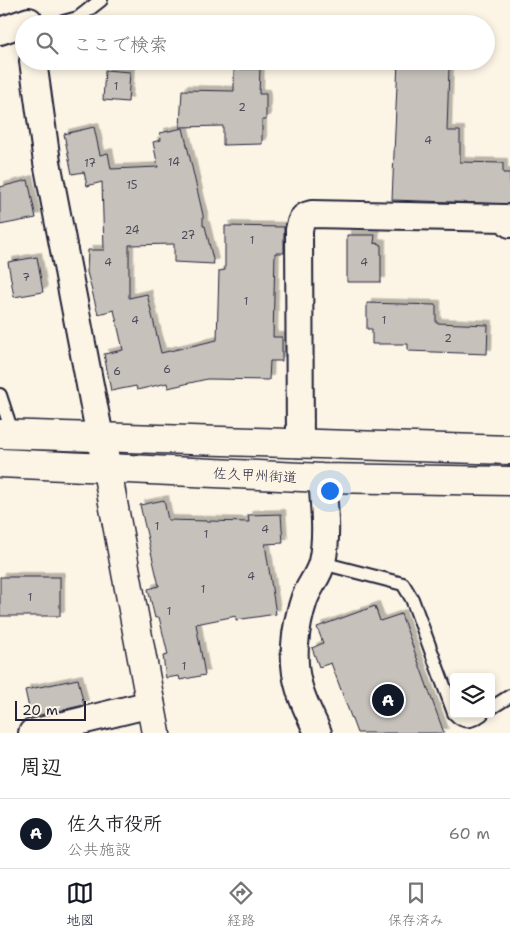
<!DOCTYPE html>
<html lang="ja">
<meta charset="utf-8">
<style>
body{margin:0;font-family:"Shantell Sans","Klee One",sans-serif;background:#f6f6f6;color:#202124}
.controls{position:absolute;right:15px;bottom:15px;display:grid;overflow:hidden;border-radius:5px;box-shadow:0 2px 8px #0003}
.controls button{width:45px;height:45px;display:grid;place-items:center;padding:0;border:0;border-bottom:1px solid #e0e0e0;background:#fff;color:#202124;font:25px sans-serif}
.scale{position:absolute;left:15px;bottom:12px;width:71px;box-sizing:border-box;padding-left:5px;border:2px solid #22223b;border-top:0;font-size:14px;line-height:18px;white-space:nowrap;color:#22223b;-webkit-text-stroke:4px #fcf5e5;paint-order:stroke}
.you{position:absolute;left:329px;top:490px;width:18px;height:18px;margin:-12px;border:4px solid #fff;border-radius:50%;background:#1a73e8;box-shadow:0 0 0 8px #1a73e833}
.badge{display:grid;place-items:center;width:32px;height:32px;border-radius:50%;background:#111827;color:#fff;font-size:16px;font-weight:700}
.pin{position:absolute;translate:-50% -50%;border:2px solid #fff;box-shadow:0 1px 5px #0006}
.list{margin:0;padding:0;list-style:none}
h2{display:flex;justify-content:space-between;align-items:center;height:65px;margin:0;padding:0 20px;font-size:21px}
h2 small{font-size:16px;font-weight:400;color:#757577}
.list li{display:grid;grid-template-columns:32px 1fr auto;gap:15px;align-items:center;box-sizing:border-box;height:70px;padding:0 20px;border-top:1px solid #e0e0e0}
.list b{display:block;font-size:19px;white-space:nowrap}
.list p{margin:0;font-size:16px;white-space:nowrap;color:#757577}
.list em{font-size:16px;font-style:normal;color:#757577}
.icon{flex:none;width:28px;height:28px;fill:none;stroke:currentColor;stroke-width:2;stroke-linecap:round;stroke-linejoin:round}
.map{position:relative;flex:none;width:510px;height:733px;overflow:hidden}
.search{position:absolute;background:#fff;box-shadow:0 2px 8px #0003;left:15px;right:15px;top:15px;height:55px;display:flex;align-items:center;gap:12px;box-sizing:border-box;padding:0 18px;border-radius:28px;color:#757577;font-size:19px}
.sheet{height:135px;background:#fff}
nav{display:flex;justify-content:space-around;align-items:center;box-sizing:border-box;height:70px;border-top:1px solid #e0e0e0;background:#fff;font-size:14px;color:#757577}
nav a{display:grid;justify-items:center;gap:2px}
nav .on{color:#111827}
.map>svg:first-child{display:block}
.building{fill:#c6c1bb;stroke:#22223b;filter:url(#shadow)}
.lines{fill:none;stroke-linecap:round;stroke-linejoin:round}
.lane-casing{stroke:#22223b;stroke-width:16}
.street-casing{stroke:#22223b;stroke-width:30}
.secondary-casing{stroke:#22223b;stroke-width:31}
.lane{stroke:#fcf5e5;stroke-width:12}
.street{stroke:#fcf5e5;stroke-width:26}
.secondary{stroke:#fcf5e5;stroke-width:28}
.labels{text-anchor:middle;stroke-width:4.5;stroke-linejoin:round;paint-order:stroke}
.number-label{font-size:11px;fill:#4b4a5b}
.street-label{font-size:14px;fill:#22223b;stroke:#fcf5e5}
</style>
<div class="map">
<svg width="510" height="733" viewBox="0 0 510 733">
<defs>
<filter id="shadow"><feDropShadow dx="4.5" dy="-4.5" stdDeviation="0" flood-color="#0004"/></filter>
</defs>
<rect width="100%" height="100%" fill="#fcf5e5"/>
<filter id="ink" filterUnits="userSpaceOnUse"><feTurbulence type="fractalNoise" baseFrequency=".02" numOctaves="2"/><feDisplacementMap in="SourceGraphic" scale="10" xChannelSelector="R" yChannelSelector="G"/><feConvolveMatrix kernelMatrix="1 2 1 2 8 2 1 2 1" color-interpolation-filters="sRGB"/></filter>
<g filter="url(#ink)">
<!-- building -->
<g class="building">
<polygon points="398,61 427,61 427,67 449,68 447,131 460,131 460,162 503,163 503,173 510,173 510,204 392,200"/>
<polygon points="234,69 260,69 259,94 266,94 266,120 262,120 262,144 223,145 223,126 180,127 182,90 234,91"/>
<polygon points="105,70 130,72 128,102 103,100"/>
<polygon points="94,127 100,155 108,153 111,169 158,167 153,142 161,140 160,133 183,128 203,215 203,226 205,226 214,264 174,262 174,244 129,245 129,298 147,294 161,353 217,340 219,271 225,270 225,226 284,227 284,253 275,253 273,337 282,337 282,361 270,361 269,380 207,379 168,388 167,383 137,390 136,386 111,391 104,354 123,350 114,310 98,314 87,272 88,250 104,250 102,182 87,186 84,172 72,174 64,134"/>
<polygon points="28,180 36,218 0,225 0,187"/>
<polygon points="347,235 375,235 374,243 381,244 381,282 347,282"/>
<polygon points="37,257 43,292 14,297 8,262"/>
<polygon points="367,303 436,305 436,323 488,325 487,354 408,351 408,344 372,344 372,329 367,329"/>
<polygon points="164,500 168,520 249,522 248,515 281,514 283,543 265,544 276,614 236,620 236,616 196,624 205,675 180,680 179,676 166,678 163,656 168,655 159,617 155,618 148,589 159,586 140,505"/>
<rect x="0" y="577" width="60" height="39"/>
<polygon points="375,606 380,621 401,614 444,733 357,733 331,663 319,667 312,648 323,643 317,627"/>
<polygon points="78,679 84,705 31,717 25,690"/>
</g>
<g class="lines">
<!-- lane casing -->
<g class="lane-casing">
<g id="lane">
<polyline points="56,24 78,18 101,0"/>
<polyline points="0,395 13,435"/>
<polyline points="322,563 403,584 412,599 454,713"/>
<polyline points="491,708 510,696"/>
<path d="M455,714c9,10 17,7 27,0"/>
</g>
</g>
<!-- street casing -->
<g class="street-casing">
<g id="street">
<polyline points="0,31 29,21"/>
<polyline points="33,61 47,162 100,437"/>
<path d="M300,444l-1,-214c2,-10 3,-14 13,-16l193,4 5,6"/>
<polyline points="32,733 151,704"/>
<path d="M318,733c-6,-15 -15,-30 -19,-46 -8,-27 -4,-60 5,-87 4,-13 15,-24 18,-38 6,-27 2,-56 0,-84"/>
</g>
</g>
<!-- secondary casing -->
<g class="secondary-casing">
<g id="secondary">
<polyline points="0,434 510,450"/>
<polyline points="103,449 156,733"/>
<polyline points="0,463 322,478 510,481"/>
</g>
</g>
<!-- lane -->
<use href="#lane" class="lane"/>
<!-- street -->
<use href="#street" class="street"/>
<!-- secondary -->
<use href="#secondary" class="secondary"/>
</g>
</g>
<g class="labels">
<!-- number labels -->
<g class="number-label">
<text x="116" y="90">1</text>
<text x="242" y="111">2</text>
<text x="428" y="144">4</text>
<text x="174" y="166">14</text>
<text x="90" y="167">17</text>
<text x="132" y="189">15</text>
<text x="132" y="234">24</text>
<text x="188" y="239">27</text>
<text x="252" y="244">1</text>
<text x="108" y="266">4</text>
<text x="364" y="266">4</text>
<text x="26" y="281">7</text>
<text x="246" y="305">1</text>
<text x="135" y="324">4</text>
<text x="384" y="324">1</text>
<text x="448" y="342">2</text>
<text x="167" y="373">6</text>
<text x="117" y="375">6</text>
<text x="157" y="530">1</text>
<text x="265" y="533">4</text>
<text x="206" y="538">1</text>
<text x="251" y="580">4</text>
<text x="203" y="593">1</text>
<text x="30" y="601">1</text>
<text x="169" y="615">1</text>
<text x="184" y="670">1</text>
</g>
<!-- street labels -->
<g class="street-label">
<text transform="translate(255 475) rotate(3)" y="5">佐久甲州街道</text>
</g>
</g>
</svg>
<div class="controls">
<button><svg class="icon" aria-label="layers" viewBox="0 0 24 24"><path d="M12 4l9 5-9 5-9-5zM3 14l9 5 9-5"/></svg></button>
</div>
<div class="scale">20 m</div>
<div class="you"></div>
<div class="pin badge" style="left:388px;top:700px">A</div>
<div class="search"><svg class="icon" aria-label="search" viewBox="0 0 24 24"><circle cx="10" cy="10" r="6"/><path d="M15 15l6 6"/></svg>ここで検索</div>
</div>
<section class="sheet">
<h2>周辺<small></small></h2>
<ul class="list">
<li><span class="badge">A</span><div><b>佐久市役所</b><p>公共施設</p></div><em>60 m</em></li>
</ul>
</section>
<nav>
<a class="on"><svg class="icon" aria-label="map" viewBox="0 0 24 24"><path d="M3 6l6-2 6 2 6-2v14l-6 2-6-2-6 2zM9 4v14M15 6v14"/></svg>地図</a>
<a><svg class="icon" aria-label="directions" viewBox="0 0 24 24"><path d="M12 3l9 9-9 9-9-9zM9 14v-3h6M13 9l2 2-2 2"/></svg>経路</a>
<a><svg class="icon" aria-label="saved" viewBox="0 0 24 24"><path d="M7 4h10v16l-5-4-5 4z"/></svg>保存済み</a>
</nav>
